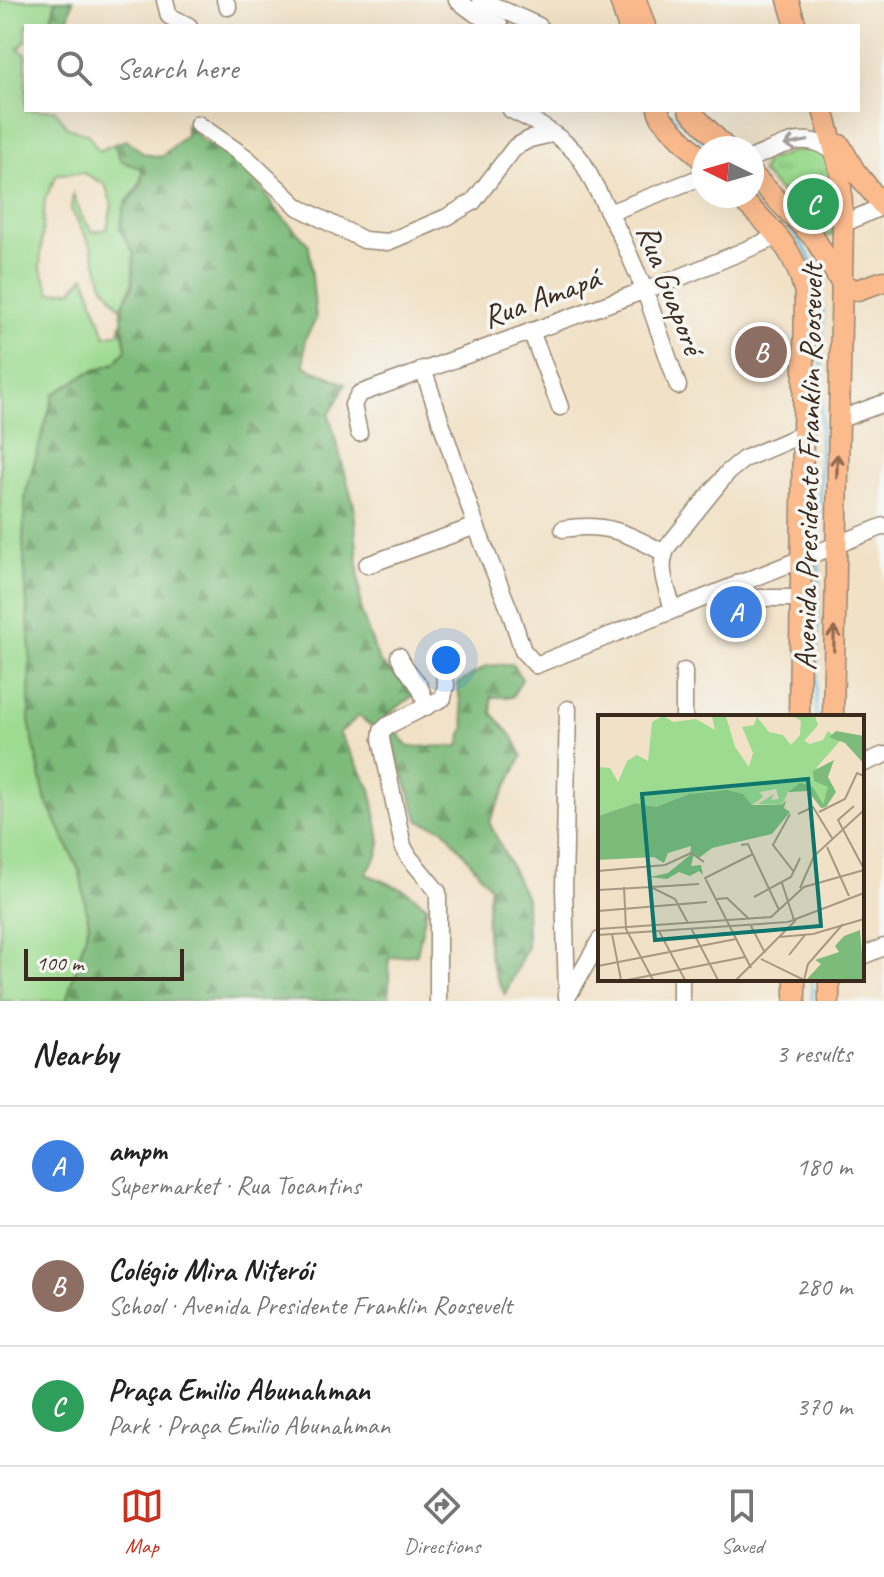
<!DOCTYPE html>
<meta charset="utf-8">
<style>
body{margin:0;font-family:Caveat,sans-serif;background:#f6f6f6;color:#222}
.compass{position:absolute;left:692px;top:136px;width:72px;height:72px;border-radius:50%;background:#fff;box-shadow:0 8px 32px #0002;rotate:275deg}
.scale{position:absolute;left:24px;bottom:20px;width:160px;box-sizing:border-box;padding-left:8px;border:4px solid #3b2a1e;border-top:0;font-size:22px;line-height:28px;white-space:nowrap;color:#3b2a1e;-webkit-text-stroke:6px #f6f6f2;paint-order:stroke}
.you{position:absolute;left:446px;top:660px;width:28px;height:28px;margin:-20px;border:6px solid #fff;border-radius:50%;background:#1a73e8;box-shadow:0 0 0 12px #1a73e833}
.badge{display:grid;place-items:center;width:52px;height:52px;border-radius:50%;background:#c8321e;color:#fff;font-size:26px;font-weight:700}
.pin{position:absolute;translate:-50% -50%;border:4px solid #fff;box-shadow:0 2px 8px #0006}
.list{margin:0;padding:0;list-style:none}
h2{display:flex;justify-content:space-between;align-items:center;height:104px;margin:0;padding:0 32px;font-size:34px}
h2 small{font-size:26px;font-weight:400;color:#767676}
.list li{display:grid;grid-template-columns:52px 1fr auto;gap:24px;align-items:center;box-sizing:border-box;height:120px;padding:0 32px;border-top:2px solid #e0e0e0}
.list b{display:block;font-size:30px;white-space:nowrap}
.list p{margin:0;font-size:26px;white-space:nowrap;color:#767676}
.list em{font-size:26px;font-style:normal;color:#767676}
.icon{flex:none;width:44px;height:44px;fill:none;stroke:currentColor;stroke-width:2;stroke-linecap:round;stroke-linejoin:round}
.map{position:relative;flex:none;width:884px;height:1001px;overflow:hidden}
.search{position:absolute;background:#fff;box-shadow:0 8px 32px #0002;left:24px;right:24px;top:24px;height:88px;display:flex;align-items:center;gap:20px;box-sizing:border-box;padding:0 28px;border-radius:0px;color:#767676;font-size:30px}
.sheet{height:464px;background:#fff}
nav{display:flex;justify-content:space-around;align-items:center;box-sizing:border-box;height:112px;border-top:2px solid #e0e0e0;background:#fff;font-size:22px;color:#767676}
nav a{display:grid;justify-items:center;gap:4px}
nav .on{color:#c8321e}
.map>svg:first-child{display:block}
.grass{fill:#9cdb90;stroke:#6c8257;stroke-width:2}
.forest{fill:url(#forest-firs);stroke:#5c724c;stroke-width:2}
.park{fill:url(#park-tufts);stroke:#6c8257;stroke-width:2}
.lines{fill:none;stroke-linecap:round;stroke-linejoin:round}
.stream{stroke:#67c0e4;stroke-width:3}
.minor-casing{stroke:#968672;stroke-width:19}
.major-casing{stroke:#968672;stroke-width:23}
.minor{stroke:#fff;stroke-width:16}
.major{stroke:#fbbb8d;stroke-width:20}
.oneway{stroke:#a79f9a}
.oneway2{stroke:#916b50}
.labels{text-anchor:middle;stroke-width:7;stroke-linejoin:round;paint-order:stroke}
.street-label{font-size:32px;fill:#3b2a1e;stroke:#f6f6f2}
.inset-road{fill:none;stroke:#a89883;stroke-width:2}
.view{fill:#0f766e;fill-opacity:0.15;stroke:#0f766e;stroke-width:4}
.inset-edge{fill:none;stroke:#3b2a1e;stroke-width:4}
</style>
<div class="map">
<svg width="884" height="1001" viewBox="0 0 884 1001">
<defs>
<pattern id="forest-firs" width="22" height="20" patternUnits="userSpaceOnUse" patternTransform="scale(2)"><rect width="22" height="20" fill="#7dbb7a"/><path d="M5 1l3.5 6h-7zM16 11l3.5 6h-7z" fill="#689863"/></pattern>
<pattern id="park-tufts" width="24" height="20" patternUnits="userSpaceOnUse" patternTransform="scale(2)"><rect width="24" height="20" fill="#9cdb90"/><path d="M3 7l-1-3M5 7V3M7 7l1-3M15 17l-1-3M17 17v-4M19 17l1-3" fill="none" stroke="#87bc7c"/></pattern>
</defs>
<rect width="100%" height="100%" fill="#f6f6f2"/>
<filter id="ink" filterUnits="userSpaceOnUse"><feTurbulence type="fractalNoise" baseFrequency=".0125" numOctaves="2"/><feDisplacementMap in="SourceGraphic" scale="16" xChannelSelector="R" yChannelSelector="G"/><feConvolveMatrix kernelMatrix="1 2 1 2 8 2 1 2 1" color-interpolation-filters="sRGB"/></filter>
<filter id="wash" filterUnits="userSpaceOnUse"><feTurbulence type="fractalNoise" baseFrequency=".006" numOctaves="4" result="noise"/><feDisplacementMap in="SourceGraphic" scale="32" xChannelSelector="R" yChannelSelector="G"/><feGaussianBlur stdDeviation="1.8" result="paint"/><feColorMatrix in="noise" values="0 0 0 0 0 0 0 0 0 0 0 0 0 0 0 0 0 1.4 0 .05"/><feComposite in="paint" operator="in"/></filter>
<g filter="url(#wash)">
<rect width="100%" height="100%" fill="#f1e1c6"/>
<!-- grass -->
<path class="grass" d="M0,0h56l-7,26h-23v15l-8,8 8,5v56h29l12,17 21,7 11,17 15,-7 7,17 21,7c0,26 -16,25 -19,45 -4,23 7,23 11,41 4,20 -5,39 -13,55l-18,-25 -12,-38 -20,-37 2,-15 9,23 11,15 14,-3 5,-24 -7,-21 -22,-11 -26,1 -12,25 -5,68 11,26 21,-3 13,-14 20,60 14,-3 2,-10 5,26 -11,14 -25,9 -36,22 -28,98 -3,49 7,110 -1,70 16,77 35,74 9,52 -23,77h-66z"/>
<!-- forest -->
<g class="forest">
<polygon points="56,0 73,0 66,26 49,26"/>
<path d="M186,124l17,17 46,26 26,42 34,36 7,74 -11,20 -1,27 42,18 -17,31 25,91 7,105 18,50 36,33 -30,23 24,30 50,-1 6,-20 -8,-42 30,-18 25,-2 10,15 -10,18h-21l1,16 21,24 9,19 -33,66 37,76 1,49 -22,47c-20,-32 -21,-71 -15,-107l-46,-58 -25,-8 -26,-77 -34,-28 -20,17 32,56 9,52 -2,13 -12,20 39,16 22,16 -10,48 -28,4v43h-323l23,-77 -9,-52 -35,-74 -16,-77 1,-70 -7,-110 3,-49 28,-98 36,-22 25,-9 11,-14 -5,-40 11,-22 2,-33 -14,-25 4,-22 18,-23v-15l-21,-8 -7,-17 12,-4 19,14 16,3 25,-22z"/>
</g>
<!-- park -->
<polygon class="park" points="806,147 825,152 836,180 833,235 825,237 761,172 766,161"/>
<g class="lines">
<!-- stream -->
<g class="stream">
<polyline points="672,114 710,148"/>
<path d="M780,217c29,31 39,52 43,95l-4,232"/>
<polyline points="816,717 819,560"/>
<polyline points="812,1001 812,979"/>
</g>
</g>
</g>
<g filter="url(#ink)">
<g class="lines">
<!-- minor casing -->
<g class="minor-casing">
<g id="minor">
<polyline points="165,0 169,16 189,26"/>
<polyline points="225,0 228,7"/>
<polyline points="457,0 476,14 500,26"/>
<polyline points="481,0 539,26"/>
<path d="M511,110c25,12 55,28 71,51l39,75 24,55 33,95"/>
<polyline points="198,124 247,158 298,207 364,240 388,242 447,217 473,202 515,147 530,139 552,134"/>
<path d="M752,158c33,-13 55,-30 85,-3"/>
<polyline points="611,212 704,176"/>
<polyline points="843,224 883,206"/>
<polyline points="531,331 560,407"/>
<polyline points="423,369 476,526 511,614 523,651 536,665 884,526"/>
<polyline points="838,420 884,403"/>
<polyline points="359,433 353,405 359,394 676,279 779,236"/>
<path d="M563,529c42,-7 65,4 101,24"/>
<polyline points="367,565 476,526"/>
<polyline points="740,582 747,598 801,598"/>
<path d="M673,609c-6,-21 -17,-42 -5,-63l60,-74 16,-13 59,-25"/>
<path d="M399,656c11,24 21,21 27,51"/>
<polyline points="684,717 684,671"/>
<polyline points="862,764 884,755"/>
<polyline points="862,956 884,947"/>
<polyline points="568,996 600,940"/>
<polyline points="567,997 564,888 568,709"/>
<polyline points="438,1001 438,892 409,857 403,846 381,739 382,731 387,726 443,698 446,685 442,665"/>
<polyline points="681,1001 681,979"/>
</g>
</g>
<!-- major casing -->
<g class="major-casing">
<g id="major">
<polyline points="620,0 628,26"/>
<polyline points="636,0 645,26"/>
<polyline points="788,0 796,26"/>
<polyline points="658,110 662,119 704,162"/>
<polyline points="689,110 726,148"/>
<polyline points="823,110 840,170 843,224 833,717"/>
<polyline points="840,145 855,171 884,207"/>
<polyline points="752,174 815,239 840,281"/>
<path d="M738,196c34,32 56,51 67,97l-6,424"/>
<polyline points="842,285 857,290 884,281"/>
<polyline points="795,1001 795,979"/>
<polyline points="829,1001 829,979"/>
</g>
</g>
<!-- minor -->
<use href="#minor" class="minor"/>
<!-- major -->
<use href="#major" class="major"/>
</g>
<!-- one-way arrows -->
<defs><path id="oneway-shaft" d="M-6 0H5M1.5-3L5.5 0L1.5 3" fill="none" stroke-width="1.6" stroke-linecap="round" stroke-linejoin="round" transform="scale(2)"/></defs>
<use class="oneway" href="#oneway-shaft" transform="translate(796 143) rotate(169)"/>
<g class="oneway2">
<use href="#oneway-shaft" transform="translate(837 466) rotate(-89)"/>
<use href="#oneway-shaft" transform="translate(834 639) rotate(-89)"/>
</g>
</g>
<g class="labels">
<!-- street labels -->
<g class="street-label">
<text transform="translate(671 289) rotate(69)" y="11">Rua Guaporé</text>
<text transform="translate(541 297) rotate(-20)" y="11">Rua Amapá</text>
<text transform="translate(808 467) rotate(-89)" y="11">Avenida Presidente Franklin Roosevelt</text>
</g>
</g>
<!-- overview -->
<g transform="translate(598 715)">
<rect width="266" height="266" fill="#f1e1c6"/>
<path d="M65,1l10,6 23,-3 19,11 -3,-14h14l9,31 14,20 4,-14 -11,-26 12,-2 3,-8 12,15 14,3 8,10 9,-10 1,-14 -8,-5h22l3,9 -14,16 6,3 13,-4 5,-9 12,10 -23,26 -2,14 14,6 -7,19 -9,-19 -14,-2 -11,7 -6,13 -24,-1 16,-10 -3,6 8,-1 -3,-10 -16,3 3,5 -11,8 -9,-11 -24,-3 -30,3 -33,13 -20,-4 -38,13v-49l12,1 8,14 9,-21 10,-6 11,6 4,-39z" fill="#9cdb90"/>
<path d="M238,16l28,5v28l-19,-21 -16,-6zM236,45l-6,17 8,15 -10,15 -5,1 -13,-17 -20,1 12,-9 13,4 10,17 5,-17 -14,-6 -1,-10zM129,75l16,4 9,11h30l4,-5 -2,8 6,4 -18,22 -60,14 -13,10 -5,-4 -3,12 10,-1 2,10 -4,-4 -9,5 -11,-4 -12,7 -17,-2 18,-4 22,-18 1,-9 -23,7 -4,10 -10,-6 -56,3v-44l38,-13 20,4 33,-13zM262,215l4,50h-58l15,-16 -6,-4 24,-8 -4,-6 9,-10z" fill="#7dbb7a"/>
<path class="inset-road" d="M256,91l-16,14 26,49M221,97l26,-13 12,-26 7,3M192,99l-17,31 21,27M200,99l15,-7 19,31M143,130l7,-1 31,66M229,132l22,49M0,156l67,-6 26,-12 13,9M184,168l12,37M26,172l2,42 27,51M53,172l48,-3M202,173l14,-32 50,-46M0,175l53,-3 24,12 13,24M156,182l37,-20 9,-19M119,184l10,-1 21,20M0,196l109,-9M152,209l15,29M93,213l27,52M0,214l173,-12 33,-30 60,-17M61,216l26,49M14,219l9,46M0,220l190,-13 76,-29M181,222l34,-3 51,-15M191,240l16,-20M163,244l43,21 4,-16 35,-40M0,251l138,-27M153,253l-46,-90 48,-24M29,265l118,-23M138,265l60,-60"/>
<path class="view" d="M210,64l13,147 -166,14 -13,-146z"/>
<rect width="266" height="266" class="inset-edge"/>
</g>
</svg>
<svg class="compass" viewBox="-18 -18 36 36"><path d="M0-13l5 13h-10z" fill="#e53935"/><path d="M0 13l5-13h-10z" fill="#767676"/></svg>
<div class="scale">100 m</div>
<div class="you"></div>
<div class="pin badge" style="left:736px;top:612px;background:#3f7fe0">A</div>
<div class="pin badge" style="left:761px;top:352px;background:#8d6e63">B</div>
<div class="pin badge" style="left:813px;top:204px;background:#2e9e5b">C</div>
<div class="search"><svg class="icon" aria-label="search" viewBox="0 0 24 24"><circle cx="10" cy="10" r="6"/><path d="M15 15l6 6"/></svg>Search here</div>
</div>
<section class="sheet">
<h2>Nearby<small>3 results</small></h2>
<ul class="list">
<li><span class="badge" style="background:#3f7fe0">A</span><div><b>ampm</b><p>Supermarket · Rua Tocantins</p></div><em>180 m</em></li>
<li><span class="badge" style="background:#8d6e63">B</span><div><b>Colégio Mira Niterói</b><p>School · Avenida Presidente Franklin Roosevelt</p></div><em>280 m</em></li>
<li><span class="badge" style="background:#2e9e5b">C</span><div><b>Praça Emilio Abunahman</b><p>Park · Praça Emilio Abunahman</p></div><em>370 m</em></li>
</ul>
</section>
<nav>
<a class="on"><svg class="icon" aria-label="map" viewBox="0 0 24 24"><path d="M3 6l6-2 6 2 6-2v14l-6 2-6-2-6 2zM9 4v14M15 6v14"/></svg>Map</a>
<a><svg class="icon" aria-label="directions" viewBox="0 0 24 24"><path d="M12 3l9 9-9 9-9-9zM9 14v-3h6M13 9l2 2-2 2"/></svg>Directions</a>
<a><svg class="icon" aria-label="saved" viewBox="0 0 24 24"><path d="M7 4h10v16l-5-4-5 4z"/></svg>Saved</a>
</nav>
